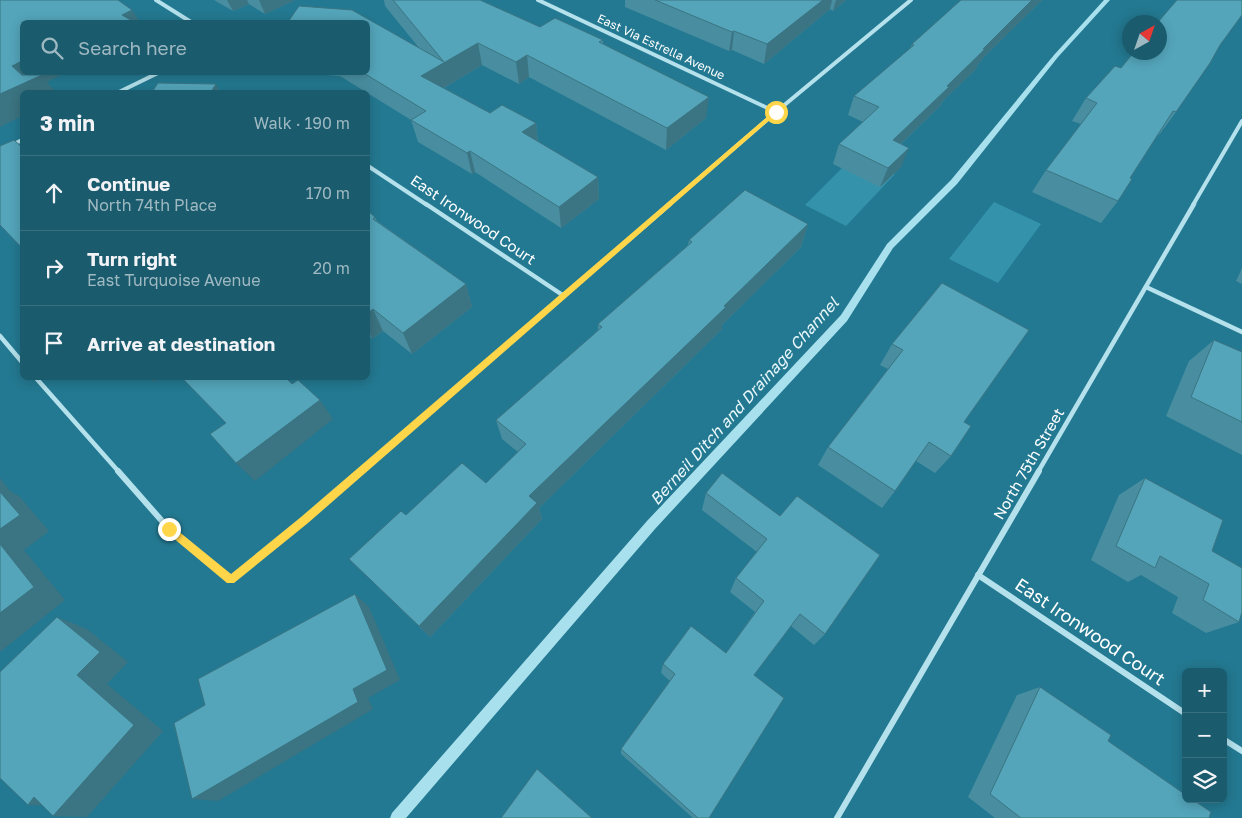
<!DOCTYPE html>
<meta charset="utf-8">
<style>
body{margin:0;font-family:"Golos Text",sans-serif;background:#276475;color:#f1f3f6}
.controls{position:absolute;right:15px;bottom:15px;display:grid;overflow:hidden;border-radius:8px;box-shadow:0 2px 12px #0003}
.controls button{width:45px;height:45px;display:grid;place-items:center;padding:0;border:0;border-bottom:1px solid #387080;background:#1a5b6d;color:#f1f3f6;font:25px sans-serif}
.compass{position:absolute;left:1122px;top:15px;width:45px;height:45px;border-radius:50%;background:#1a5b6d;box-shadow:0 2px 12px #0003;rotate:40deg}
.stop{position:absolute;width:15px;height:15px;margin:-11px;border:4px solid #ffd54a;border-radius:50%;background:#fff}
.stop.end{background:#ffd54a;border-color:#fff;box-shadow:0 1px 5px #0008}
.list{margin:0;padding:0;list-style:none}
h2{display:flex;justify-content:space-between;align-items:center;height:65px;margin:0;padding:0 20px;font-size:21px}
h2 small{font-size:16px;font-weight:400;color:#9fb9c2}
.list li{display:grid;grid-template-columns:32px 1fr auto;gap:15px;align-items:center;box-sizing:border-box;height:75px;padding:0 20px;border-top:1px solid #387080}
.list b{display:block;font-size:19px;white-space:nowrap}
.list p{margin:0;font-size:16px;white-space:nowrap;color:#9fb9c2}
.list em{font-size:16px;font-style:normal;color:#9fb9c2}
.icon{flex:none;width:28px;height:28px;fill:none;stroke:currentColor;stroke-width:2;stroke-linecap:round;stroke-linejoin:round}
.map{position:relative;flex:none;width:1242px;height:818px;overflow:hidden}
.search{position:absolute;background:#1a5b6d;box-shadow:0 2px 12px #0003;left:20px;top:20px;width:350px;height:55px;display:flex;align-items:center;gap:12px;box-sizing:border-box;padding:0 18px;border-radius:8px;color:#9fb9c2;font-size:19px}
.panel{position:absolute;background:#1a5b6d;box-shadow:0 2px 12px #0003;left:20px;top:90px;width:350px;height:290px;border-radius:8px}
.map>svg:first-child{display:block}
.green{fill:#3493ab}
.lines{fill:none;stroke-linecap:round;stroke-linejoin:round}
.stream{fill:#a9e0ed;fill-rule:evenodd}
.minor-far2{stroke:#b4e1ec;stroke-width:4}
.minor-far1{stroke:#b4e1ec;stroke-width:4.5}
.minor{stroke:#b4e1ec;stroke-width:6}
.wall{fill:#488ea0}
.shaded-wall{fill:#3b7482}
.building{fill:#54a5ba;stroke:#3b7482}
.route{fill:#ffd54a}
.labels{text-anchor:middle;stroke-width:5;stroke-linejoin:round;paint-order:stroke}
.far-street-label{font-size:12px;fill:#fff;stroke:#237991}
.street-label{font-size:15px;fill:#fff;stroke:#237991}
.water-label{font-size:16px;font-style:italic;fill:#e9f7fb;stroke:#237991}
.near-street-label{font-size:18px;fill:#fff;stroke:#237991}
</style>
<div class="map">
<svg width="1242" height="818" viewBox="0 0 1242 818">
<rect width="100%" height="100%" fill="#237991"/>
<!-- green -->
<g class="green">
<polygon points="855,155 895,174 846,226 805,205"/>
<polygon points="994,202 1041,224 998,283 949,259"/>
</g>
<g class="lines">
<!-- stream -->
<polygon class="stream" points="1104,0 1110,0 1058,57 957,184 893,248 847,321 655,529 406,818 390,818 392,813 647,521 841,315 887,244 951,180 1054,55"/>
<!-- minor-far2 -->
<g class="minor-far2">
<polyline points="156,0 191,22"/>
<polyline points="538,0 776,112"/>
<polyline points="119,92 160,72"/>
<polyline points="0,151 22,140"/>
<polyline points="368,166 427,205"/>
<polyline points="668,205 776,112 911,0"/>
<polyline points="1193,205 1242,121"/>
</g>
<!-- minor-far1 -->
<g class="minor-far1">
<polyline points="426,204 564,296"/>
<polyline points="1146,287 1242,332"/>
<polyline points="0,336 22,362"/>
<polyline points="36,378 119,472"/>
<polyline points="360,472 670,204"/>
<polyline points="1038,472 1194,204"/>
</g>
<!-- minor -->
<g class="minor">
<polyline points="118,471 169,529 231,580 362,471"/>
<polyline points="978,575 1186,714"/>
<polyline points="1223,739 1242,751"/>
<polyline points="837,818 1039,471"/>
</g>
</g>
<!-- wall -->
<g class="wall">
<polygon points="214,0 295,0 265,14 249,4 233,11"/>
<polygon points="384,0 480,0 540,27 603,40 603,44 706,118 666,150 529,77 519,84 482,65 444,88 490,113 536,123 538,142 598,177 599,199 561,228 475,172 472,174 418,142 411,120 340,76 291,72 368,72 420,49 385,6"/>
<polygon points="625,0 846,0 833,11 830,9 764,64 732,50 729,51 625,7"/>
<polygon points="961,0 1042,0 987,54 978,64 976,69 942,102 940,106 901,144 901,167 880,187 833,164 839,144 863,122 848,115 854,96 910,49 912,44"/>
<polygon points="1220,45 1176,112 1159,135 1158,134 1130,178 1118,201 1101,223 1032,192 1046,170 1081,124 1072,121 1086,98 1121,68"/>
<polygon points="368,211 375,217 377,221 466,284 472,307 412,354 383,331 372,339 368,335"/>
<polygon points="808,224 801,247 722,325 722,329 539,508 542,519 430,637 349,559 406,515 486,483 518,452 502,439 496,420 598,331 598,324 688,245 689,240"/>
<polygon points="1242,268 1242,284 1236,281"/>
<polygon points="942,283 964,422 951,456 935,473 916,461 895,491 882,508 818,465 828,447 888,369 880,365 892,344"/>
<polygon points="1214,340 1242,352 1242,455 1166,416 1189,361"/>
<polygon points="1145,478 1212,551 1239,622 1206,633 1172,613 1178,597 1141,575 1128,582 1091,560 1119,495"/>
<polygon points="706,493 780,516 825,634 814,645 791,626 754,675 709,818 693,818 621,754 621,749 670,681 661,673 663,664 726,653 755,612 730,592 736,578 757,552 702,510"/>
<polygon points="1040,687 1108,741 1209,818 995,818 968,797 1017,695"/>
</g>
<!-- shaded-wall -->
<g class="shaded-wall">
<polygon points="227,0 247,0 249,4 233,11"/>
<polygon points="259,0 295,0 265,14"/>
<polygon points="823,0 832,0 830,9 764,64 767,44"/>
<polygon points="836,0 846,0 833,11"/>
<polygon points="1032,0 1042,0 987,54 978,64 976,69 942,102 940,106 885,159 893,140 947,86 996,35"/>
<polygon points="132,10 140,22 127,22 122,15"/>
<polygon points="734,31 732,50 729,51 732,32"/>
<polygon points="478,43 482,65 427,98 421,76"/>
<polygon points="527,55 529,77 519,84 516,62"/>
<polygon points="22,61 22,72 67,72 47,82 56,92 22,92 22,116 0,127 0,94 12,66"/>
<polygon points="216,84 220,92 211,92"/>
<polygon points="709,97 706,118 666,150 667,128"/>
<polygon points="536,123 538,144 522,132"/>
<polygon points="909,148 901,167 880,187 888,168"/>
<polygon points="470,151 475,172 472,174 467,153"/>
<polygon points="598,177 599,199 561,228 559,207"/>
<polygon points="808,224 801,247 722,325 722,329 539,508 542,519 430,637 419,626 529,496"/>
<polygon points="466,284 472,307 412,354 403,333"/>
<polygon points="373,309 383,331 372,339 368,329 368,313"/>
<polygon points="149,378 161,378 154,382"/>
<polygon points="320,400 333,419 255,481 236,463"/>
<polygon points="0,478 10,491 19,496 49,531 24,550 65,600 0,652"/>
<polygon points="355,594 369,607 400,680 368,698 373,709 218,801 192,799 353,689"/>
<polygon points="57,617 87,629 128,662 107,684 163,731 87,817 53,816 61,806 28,805 77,675"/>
</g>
<!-- building -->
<g class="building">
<polygon points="0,0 118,0 132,10 122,15 134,22 22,22 22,61 12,66 22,75 42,75 0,94"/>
<polygon points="393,0 480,0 540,27 555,18 603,40 599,42 709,97 667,128 527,55 516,62 478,43 421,76 490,113 502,105 536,123 522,132 598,177 559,207 470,151 467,153 411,120 426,111 362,72 368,72 368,22 288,22 299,6 352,10 444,62"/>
<polygon points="655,0 823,0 767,44 734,31 732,32"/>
<polygon points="961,0 1032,0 983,49 985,49 947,86 949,87 893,140 909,148 888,168 839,144 879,107 854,96 914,45 912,44"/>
<polygon points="1177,0 1242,0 1242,15 1220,45 1210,63 1176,112 1173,111 1130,178 1132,179 1118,201 1046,170 1097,103 1086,98 1115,66 1121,68 1134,52 1160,52 1160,22 1158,22"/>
<polygon points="158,83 216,84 211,92 152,92"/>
<polygon points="14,140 22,147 22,248 0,225 0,146"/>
<polygon points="745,190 808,224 724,306 726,307 529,496 537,503 419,626 349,559 401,511 406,515 462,463 486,483 526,444 496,420 602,327 598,324 692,242 689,240"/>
<polygon points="368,211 375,217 373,219 466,284 403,333 373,309 368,313"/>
<polygon points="942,283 1029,330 964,422 971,426 951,456 929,442 895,491 828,447 903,350 892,344"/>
<polygon points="1214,340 1242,352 1242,422 1191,397"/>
<polygon points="182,378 286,378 292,384 298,380 320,400 236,463 210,434 226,423"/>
<polygon points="722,473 780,516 797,496 880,555 825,634 800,614 754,675 784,698 709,818 698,818 621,749 675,674 663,664 691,626 726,653 764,601 736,578 767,539 706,493"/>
<polygon points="1145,478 1223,520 1212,551 1242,568 1242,612 1239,622 1203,600 1209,584 1160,556 1155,568 1116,546"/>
<polygon points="0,492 20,515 0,529"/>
<polygon points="0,544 34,587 0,613"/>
<polygon points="355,594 387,670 353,689 358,702 192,799 174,723 205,705 198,679"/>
<polygon points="57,617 100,652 77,675 134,725 53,816 34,797 28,805 0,778 0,672"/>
<polygon points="1040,687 1111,735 1108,741 1186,795 1186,799 1192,799 1211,812 1209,818 1021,818 990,794"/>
<polygon points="537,769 592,818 501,818"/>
</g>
<!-- route -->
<polygon class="route" points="774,111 779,112 308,523 234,583 227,583 166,532 166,526 172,526 231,574 301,517"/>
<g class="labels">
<!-- far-street labels -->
<g class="far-street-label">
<text transform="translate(661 47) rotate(25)" y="4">East Via Estrella Avenue</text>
</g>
<!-- street labels -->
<g class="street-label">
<text transform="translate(473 220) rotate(34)" y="5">East Ironwood Court</text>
<text transform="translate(1029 464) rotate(-60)" y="5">North 75th Street</text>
</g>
<!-- water labels -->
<g class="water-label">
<text transform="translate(744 401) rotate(-48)" y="6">Berneil Ditch and Drainage Channel</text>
</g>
<!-- near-street labels -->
<g class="near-street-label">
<text transform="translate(1090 632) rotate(34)" y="6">East Ironwood Court</text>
</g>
</g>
</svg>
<div class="controls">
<button>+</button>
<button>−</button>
<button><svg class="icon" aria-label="layers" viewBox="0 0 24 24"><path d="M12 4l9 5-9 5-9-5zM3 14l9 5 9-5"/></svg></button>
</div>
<svg class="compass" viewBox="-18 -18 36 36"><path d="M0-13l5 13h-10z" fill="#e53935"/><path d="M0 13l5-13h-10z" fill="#9fb9c2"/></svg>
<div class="stop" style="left:776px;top:112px"></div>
<div class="stop end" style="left:169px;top:529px"></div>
<div class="search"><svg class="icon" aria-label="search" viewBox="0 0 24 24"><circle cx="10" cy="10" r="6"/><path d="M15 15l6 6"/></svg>Search here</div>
<section class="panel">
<h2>3 min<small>Walk · 190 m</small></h2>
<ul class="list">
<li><svg class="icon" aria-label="ahead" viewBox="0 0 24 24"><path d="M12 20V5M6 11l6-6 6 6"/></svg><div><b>Continue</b><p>North 74th Place</p></div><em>170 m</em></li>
<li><svg class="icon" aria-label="right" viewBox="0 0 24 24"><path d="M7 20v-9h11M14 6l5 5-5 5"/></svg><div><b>Turn right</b><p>East Turquoise Avenue</p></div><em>20 m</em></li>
<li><svg class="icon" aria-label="arrive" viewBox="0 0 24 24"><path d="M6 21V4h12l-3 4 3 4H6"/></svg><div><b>Arrive at destination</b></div></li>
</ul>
</section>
</div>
